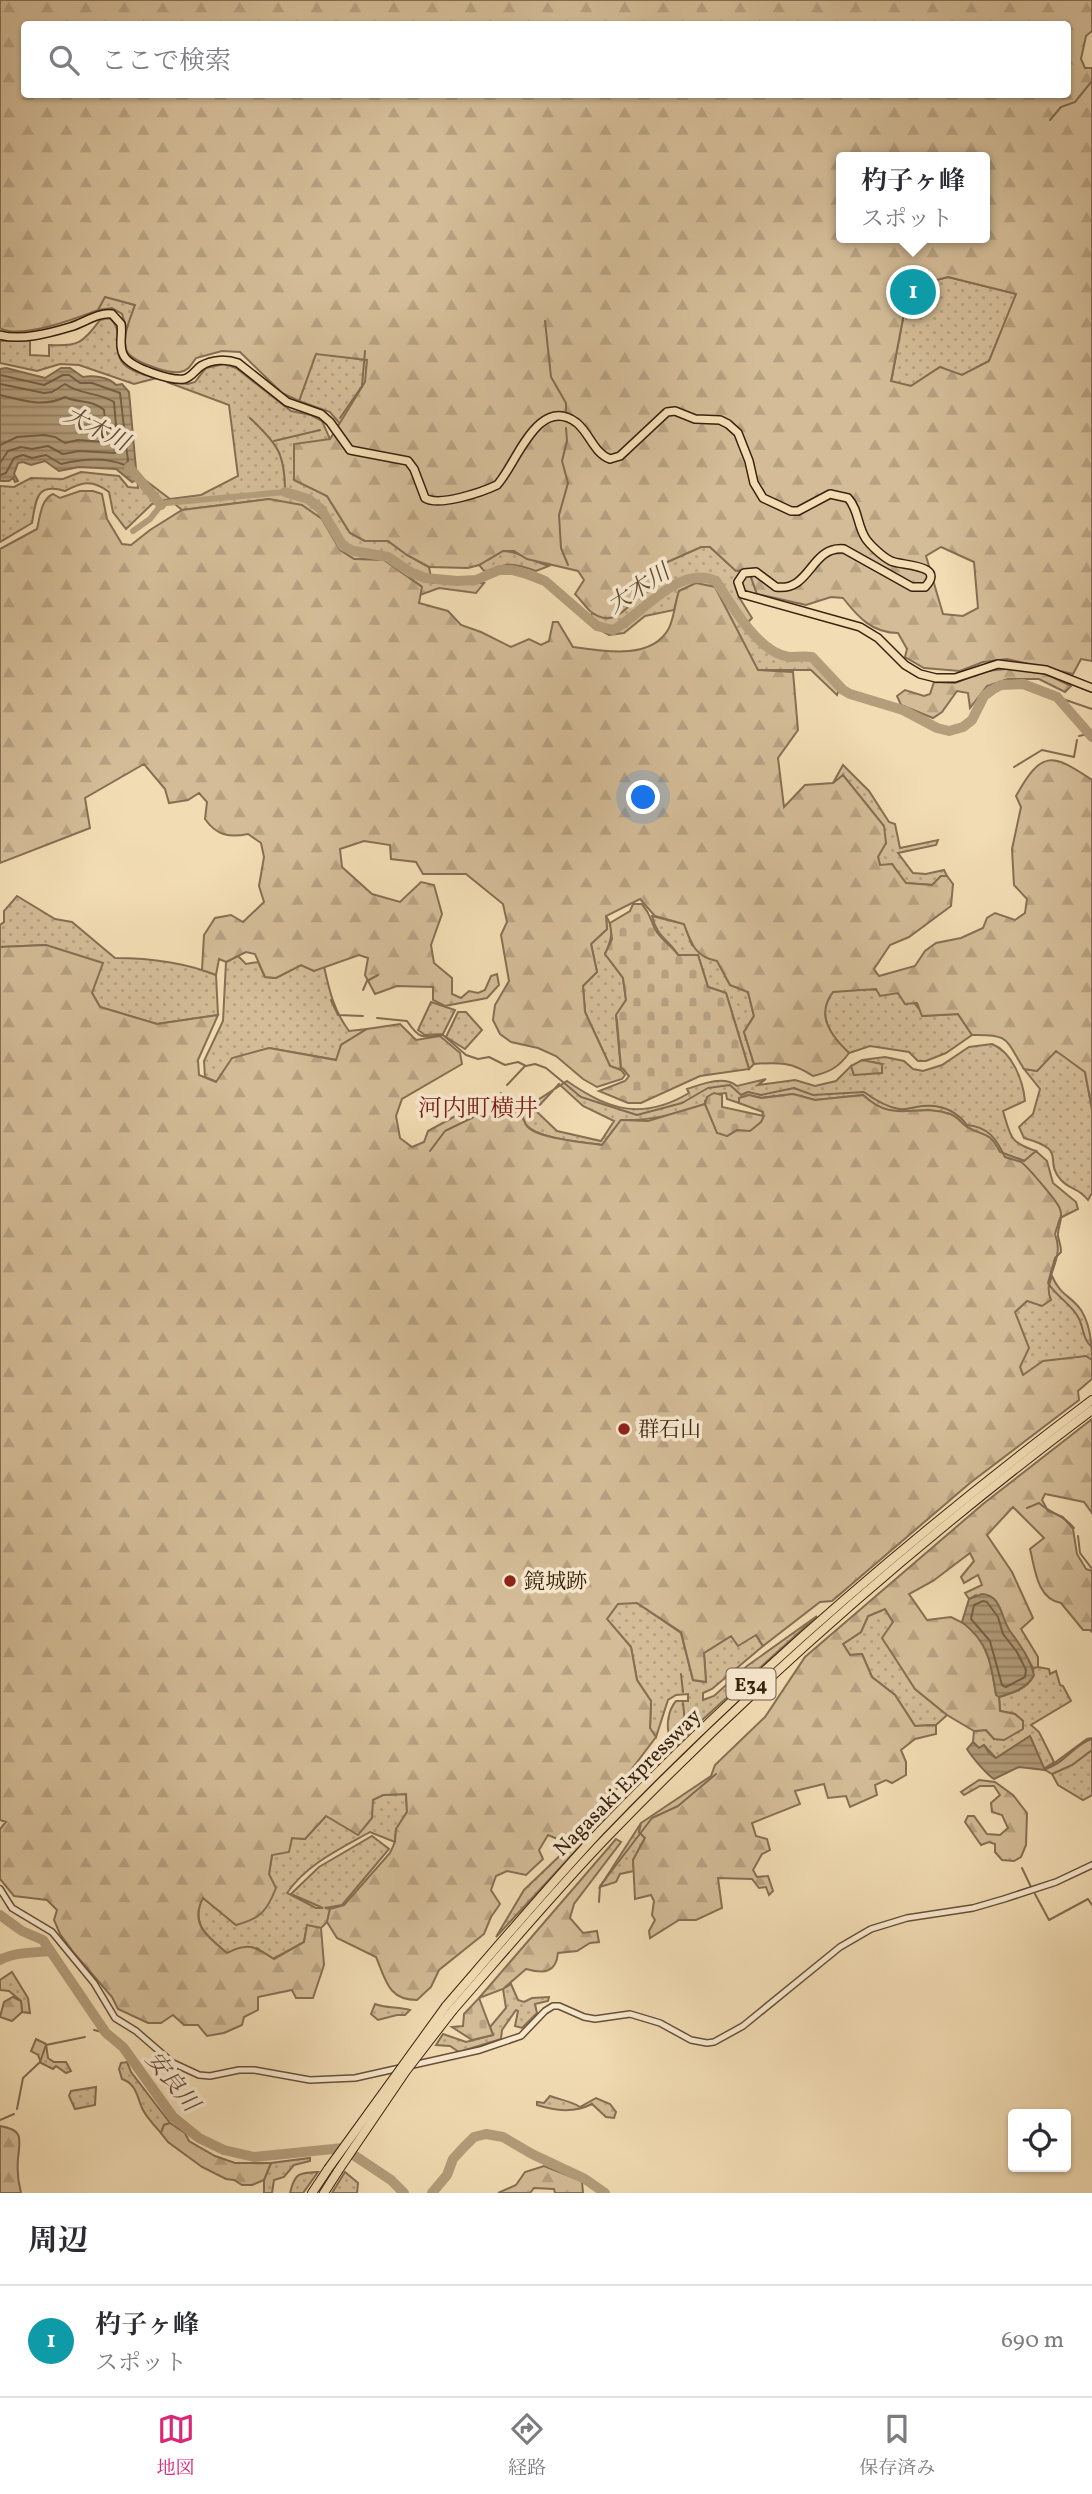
<!DOCTYPE html>
<html lang="ja">
<meta charset="utf-8">
<style>
body{margin:0;font-family:Vollkorn,"Noto Serif JP",serif;background:#f7f7f7;color:#2b2b33}
.controls{position:absolute;right:21px;bottom:21px;display:grid;overflow:hidden;border-radius:7px;box-shadow:0 2px 5px #0004}
.controls button{width:63px;height:63px;display:grid;place-items:center;padding:0;border:0;border-bottom:2px solid #e1e1e2;background:#fff;color:#2b2b33;font:35px sans-serif}
.you{position:absolute;left:644px;top:798px;width:24px;height:24px;margin:-18px;border:5px solid #fff;border-radius:50%;background:#1a73e8;box-shadow:0 0 0 10px #1a73e833}
.badge{display:grid;place-items:center;width:46px;height:46px;border-radius:50%;background:#db2777;color:#fff;font-size:23px;font-weight:700}
.pin{position:absolute;translate:-50% -50%;border:4px solid #fff;box-shadow:0 2px 7px #0006}
.popup{position:absolute;left:836px;top:152px;width:154px;height:91px;box-sizing:border-box;display:grid;place-content:center;border-radius:7px;background:#fff;filter:drop-shadow(0 2px 5px #0005);font-size:23px;white-space:nowrap;color:#7c7c81}
.popup b{font-size:26px;color:#2b2b33}
.popup::after{content:'';position:absolute;left:50%;top:100%;margin-left:-14px;border:14px solid transparent;border-top-color:#fff}
.list{margin:0;padding:0;list-style:none}
h2{display:flex;justify-content:space-between;align-items:center;height:91px;margin:0;padding:0 28px;font-size:30px}
h2 small{font-size:23px;font-weight:400;color:#7c7c81}
.list li{display:grid;grid-template-columns:46px 1fr auto;gap:21px;align-items:center;box-sizing:border-box;height:112px;padding:0 28px;border-top:2px solid #e1e1e2}
.list b{display:block;font-size:26px;white-space:nowrap}
.list p{margin:0;font-size:23px;white-space:nowrap;color:#7c7c81}
.list em{font-size:23px;font-style:normal;color:#7c7c81}
.icon{flex:none;width:38px;height:38px;fill:none;stroke:currentColor;stroke-width:2;stroke-linecap:round;stroke-linejoin:round}
.map{position:relative;flex:none;width:1092px;height:2193px;overflow:hidden}
.search{position:absolute;background:#fff;box-shadow:0 2px 5px #0004;left:21px;right:21px;top:21px;height:77px;display:flex;align-items:center;gap:18px;box-sizing:border-box;padding:0 24px;border-radius:7px;color:#7c7c81;font-size:26px}
.sheet{height:203px;background:#fff}
nav{display:flex;justify-content:space-around;align-items:center;box-sizing:border-box;height:98px;border-top:2px solid #e1e1e2;background:#fff;font-size:19px;color:#7c7c81}
nav a{display:grid;justify-items:center;gap:4px}
nav .on{color:#db2777}
.map>svg:first-child{display:block}
.grass{fill:url(#grass-dots);stroke:#866f53;stroke-width:2;fill-rule:evenodd}
.forest{fill:url(#forest-firs);stroke:#866f53;stroke-width:2;fill-rule:evenodd}
.cemetery{fill:url(#cemetery-stones);stroke:#866f53;stroke-width:2}
.water{fill:url(#water-rules);stroke:#826c50;stroke-width:2}
.lines{fill:none;stroke-linecap:round;stroke-linejoin:round}
.shore{stroke:#766045;stroke-width:2}
.stream{stroke:#826c50;stroke-width:2}
.canal{stroke:#b39d7b;stroke-width:6}
.river{stroke:#b39d7b;stroke-width:10}
.minor-casing{stroke:#675038;stroke-width:8}
.major-casing{stroke:#39220f;stroke-width:10}
.highway-casing{stroke:#39220f;stroke-width:10}
.minor{stroke:#f7e8ce;stroke-width:5}
.major{stroke:#f2dcb3;stroke-width:7}
.highway{stroke:#f2dcb3;stroke-width:8}
.highway-bridge-casing{stroke:#39220f;stroke-width:10;stroke-linecap:butt}
.highway-bridge{stroke:#f2dcb3;stroke-width:8}
.poi-dot{fill:#8f2418;stroke:#f7e8ce;stroke-width:2.5}
.labels{text-anchor:middle;stroke-width:7;stroke-linejoin:round;paint-order:stroke}
.shield{fill:#f7e8ce;stroke:#725d48;stroke-width:2}
.shield-label{font-size:19px;font-weight:bold;fill:#39220f}
.poi-label{font-size:21px;fill:#39220f;stroke:#f7e8ce;text-anchor:start}
.street-label{font-size:21px;fill:#39220f;stroke:#f7e8ce}
.water-label{font-size:23px;font-style:italic;fill:#644d35;stroke:#f7e8ce}
.quarter-label{font-size:24px;fill:#7a1f14;stroke:#f7e8ce}
</style>
<div class="map">
<svg width="1092" height="2193" viewBox="0 0 1092 2193">
<defs>
<pattern id="grass-dots" width="8" height="8" patternUnits="userSpaceOnUse" patternTransform="scale(1.75)"><rect width="8" height="8" fill="#d3bc97"/><path d="M2 2h.1M6 6h.1" fill="none" stroke="#b6a181" stroke-width="1.8" stroke-linecap="round"/></pattern>
<pattern id="forest-firs" width="22" height="20" patternUnits="userSpaceOnUse" patternTransform="scale(1.75)"><rect width="22" height="20" fill="#d3bc97"/><path d="M5 1l3.5 6h-7zM16 11l3.5 6h-7z" fill="#b6a181"/></pattern>
<pattern id="cemetery-stones" width="16" height="16" patternUnits="userSpaceOnUse" patternTransform="scale(1.75)"><rect width="16" height="16" fill="#d3bc97"/><path d="M2 7V4a2 2 0 0 1 4 0v3zM10 15v-3a2 2 0 0 1 4 0v3z" fill="#b6a181"/></pattern>
<pattern id="water-rules" width="6" height="5" patternUnits="userSpaceOnUse" patternTransform="scale(1.75)"><rect width="6" height="5" fill="#b39d7b"/><path d="M0 2.5h6" fill="none" stroke="#938063"/></pattern>
</defs>
<rect width="100%" height="100%" fill="#f2dcb3"/>
<filter id="stains"><feTurbulence type="fractalNoise" baseFrequency=".00286" numOctaves="4"/><feColorMatrix values="0 0 0 0 .2 0 0 0 0 .09 0 0 0 0 .02 0 0 0 .5 -.17"/></filter>
<radialGradient id="worn" r=".72"><stop offset=".6" stop-color="#630" stop-opacity="0"/><stop offset="1" stop-color="#630" stop-opacity=".3"/></radialGradient>
<!-- grass -->
<g class="grass">
<polygon points="948,277 1017,294 989,361 961,376 940,367 911,386 891,382 909,287"/>
<polygon points="104,296 135,305 127,330 122,314 112,308 98,310"/>
<path d="M109,318c24,17 -17,47 48,60l-23,6 -55,-19 -19,-1 -23,7 -37,-8v-22l30,-1v15l19,1v-11c30,2 33,-2 51,-25z"/>
<polygon points="316,353 367,360 366,382 341,425 330,412 299,401"/>
<path d="M224,364l12,4 55,43 20,4 11,6 8,18 -36,40 33,17 23,37 15,8h23l19,14 22,12 3,16h52l-8,10 -37,-5 -19,7 1,-9 -37,-26 -30,-1 -14,-9 -18,-31 -53,-20 -87,11 -13,-11 -17,5 -26,25 -13,-17 -4,-20c-17,-13 -27,-10 -44,-1 -29,-9 -29,9 -33,32l-32,19v-56l14,1 17,-9 32,1 18,-7 38,4 9,11 10,1 -1,-14 33,25 31,-4 37,-19 -9,-71 -62,-23 21,2 7,-2 11,-14z"/>
<path d="M701,547h9l26,24 12,-2 9,25 -18,3 13,21 -8,8c26,28 29,32 68,34l28,27 -3,8 -26,-25h-53l-62,-87 -17,8 -5,19 -29,6 -21,17 -15,2 -21,-12 4,-10 15,5 32,-25 10,-23z"/>
<path d="M503,551c14,0 32,11 46,15l-13,5c-22,-8 -28,-9 -51,1l-6,-7z"/>
<polygon points="843,765 869,791 889,822 895,824 900,848 938,840 936,845 898,853 913,873 926,874 944,870 947,876 941,876 933,885 905,883 892,864 880,866 878,857 833,783"/>
<path d="M17,896l38,23 17,3 43,36c35,0 68,4 101,17l2,40 -61,9 -57,-17 -8,-14 -46,-48 -46,2v-22l4,-3v-11z"/>
<path d="M606,916c9,13 5,25 -1,38l18,24 3,22 -10,16 5,54 -11,-4 -25,-54 -2,-26 14,-14 -6,-28 16,-15z"/>
<path d="M652,916l32,8 8,21 25,15 13,25 18,7 6,24 -10,16 10,32 -5,5 -23,-76 -18,-6 -10,-32 -19,1c-12,-18 -22,-19 -27,-40z"/>
<path d="M238,956l8,8 12,-2 7,15 11,1 25,-13 13,6 10,-5c5,24 10,45 25,65l18,-2 -26,16 -4,15 -68,-12 -52,34 -12,-5 -1,-16 19,-40 3,-59z"/>
<path d="M853,989c26,0 58,0 70,27l35,-2 14,21 -26,18 -20,8h-8l-9,-9 -39,-6 -21,7c-18,-17 -34,-38 -16,-61z"/>
<polygon points="431,1002 455,1010 443,1034 425,1035 418,1030"/>
<polygon points="458,1012 466,1012 482,1030 465,1049 446,1037"/>
<path d="M992,1044c20,8 31,36 33,57l-22,10c8,26 6,31 33,40l-11,10 -25,-9c-12,-22 -14,-14 -33,-25 -6,-4 -10,-11 -17,-13 -37,-12 -54,12 -87,-19l-48,5 -22,-6 -32,4 -12,-3 -10,3v5l-12,-4 -1,-6 -9,1 -12,7v3c-29,10 -54,17 -84,16l-19,25c-18,-3 -64,-6 -75,-19 -3,-3 -5,-11 -6,-15l46,-30c41,29 75,40 122,12l-2,-4c16,-5 36,-14 50,-3l29,-7 -8,6 37,-5 20,6 21,-5 15,-15 3,9 28,-11 -20,-4 23,-3 19,4 9,8 10,2 19,-6 27,-18zM559,1084l24,22 31,15 -13,20 -44,-10 -22,-21z"/>
<path d="M1056,1050l29,22 7,37v84l-4,7c-10,-13 -18,-10 -27,-20 -19,-21 9,-29 -37,-42l-5,-11 14,-13 7,-25 -16,-20 13,2z"/>
<path d="M1052,1276c8,19 19,20 29,34 9,14 11,35 11,50l-7,-4 -62,19 -3,-8 -5,-55 12,-11 20,-10z"/>
<path d="M618,1603h19l44,30 12,47 13,2 -2,-29 27,-17 25,-1 7,11 -51,43 -9,4v7l11,-4 33,-30 70,-50 -116,105 -88,88 47,-63 11,-7c-6,-11 -3,-29 5,-38h12v-7l-12,1 -8,5 -12,37 -6,-8 1,-28 -14,-21 -6,-33 -25,-28z"/>
<polygon points="885,1609 893,1622 915,1689 947,1715 936,1725 915,1726 895,1695 872,1677 862,1654 850,1655 843,1644 861,1632 868,1616"/>
<path d="M1038,1667l11,2 1,5 6,-3 4,14 3,1 8,15 -40,24 8,7 15,30 -9,6h-3l-16,-28 -30,18 -12,-13 -5,3 -6,-6 1,-11 12,-1 8,9 29,-18 -8,-7 -15,-3 -1,-14c15,-4 37,-11 34,-29z"/>
<polygon points="1092,1750 1092,1795 1083,1800 1058,1785 1052,1774 1072,1765"/>
<path d="M406,1794l1,18 -11,17 -1,13 -25,-10c-30,17 -63,32 -83,61l29,15h7l-32,-14 28,-27 53,-31 17,13 -47,56 -17,3 5,1 -3,13 -6,6 -14,-2 -3,16 -31,17 -16,-11 -30,5c-20,-17 -36,-27 -25,-56l34,28 33,-51 3,-19 20,-17 13,1 21,-23 57,-21z"/>
<polygon points="641,1823 639,1832 645,1838 633,1860 634,1871 620,1874 616,1882 600,1887"/>
<polygon points="595,1830 496,1937 524,1890 572,1844"/>
<polygon points="12,1972 28,1998 30,2013 22,2012 21,2001 9,1991 0,1990 0,1980"/>
<polygon points="511,1984 518,2000 524,2002 532,1998 549,1997 548,2001 535,2004 537,2013 522,2028 515,2026 518,2011 516,2010 502,2030 501,2039 459,2052 450,2046 436,2045 443,2034 466,2042 493,2035 490,2027 506,2008 503,1989"/>
<path d="M375,2004c9,4 24,3 35,6l-5,5h-8l-19,5 -7,-6z"/>
<polygon points="36,2039 46,2044 48,2058 54,2062 66,2062 71,2071 66,2073 56,2066 53,2069 41,2063 38,2055 31,2051"/>
<path d="M127,2062l4,10 39,51 -6,2 -3,8c-6,-7 -14,-15 -18,-23 -6,-12 -6,-26 -21,-31l-3,-10 2,-6z"/>
<polygon points="96,2087 95,2105 75,2109 69,2096 71,2091"/>
<path d="M550,2096c11,4 21,5 30,11l16,-9 14,6 6,8 -2,6 -8,-1 -14,-13c-18,9 -36,7 -55,1v-3l7,1z"/>
<polygon points="310,2158 310,2161 294,2165 284,2177 274,2180 272,2193 264,2193 264,2180 271,2163"/>
<path d="M318,2172l-15,21h-13c5,-20 8,-20 28,-21z"/>
<polygon points="345,2172 358,2183 357,2193 332,2193"/>
</g>
<!-- forest -->
<g class="forest">
<path d="M0,0h1092v31l-6,5 -5,23 4,9h7v593l-11,-2 -8,15 -66,-15 -24,3 -23,9 -36,-3 -19,-11 2,-8 -9,-16c-26,0 -40,-16 -55,-35l-12,-1 -25,8 -49,-11 -9,-25 -12,2 -26,-24h-9l-52,23c-9,22 -30,65 -59,41 -5,-5 -10,-12 -15,-17l9,-14 -6,-9 -51,-12 -13,-8h-11l-24,14 -11,3 -39,-1 -22,-12 -19,-14h-23l-15,-8 -23,-37 -33,-16v-36l36,-5 35,-57 2,-22 -51,-6 -17,47 -17,-8 -42,-41 -18,-1 -26,7c-5,7 -8,13 -16,14 -12,2 -51,-11 -54,-23 -4,-14 5,-32 9,-44l-30,-8 -7,13c-21,8 -78,30 -98,18zM24,24h1044v70h-1044zM841,157h144v81h-144zM948,277l68,17 -27,67 -27,14 -22,-8 -29,19 -20,-5 18,-94zM941,547l33,15 4,46 -15,8 -20,-2 -17,-58z"/>
<path d="M80,491h13l9,3 5,25 15,25 9,1 19,-15 32,-20 87,-11 33,6 20,14 18,31 14,9 30,1 38,27 -3,16 29,8 13,14 20,7 30,15 18,-8 12,6 8,-4 4,-19h5l15,25c28,4 79,14 96,-19 5,-10 6,-25 10,-37l17,-8 19,4 43,83 35,2 5,58 -20,28 6,49 21,-22 28,-2 10,-8 41,51 2,17 -8,14 2,8 12,-1 14,19 26,2 9,-9h6l6,8 -2,22 -42,31 -19,8 -16,24 5,7 36,-10 10,-15 11,-8 25,-5 22,-10 4,-10 8,-5 20,7 10,-7 2,-14 -13,-14 -2,-36 9,-42 -5,-11c25,-45 35,-44 76,-16v329l-7,-37 -29,-21 -19,20 -13,-2c-19,-30 -14,-35 -52,-34l-14,-21 -36,2 -5,-13 -12,1 -7,-11 -18,3 -4,-7 -43,3c-18,23 -2,44 16,61 -10,14 -19,19 -36,23 -21,-14 -34,-14 -59,-12l-10,-32 10,-16 -6,-24 -18,-7 -13,-24c-22,-4 -26,-18 -33,-37l-29,-8 -15,-17 -34,17 1,13 -16,15 6,28 -14,14 2,26 25,54 11,4 4,5 -3,4 -25,8 -14,-8 -27,-23 -18,-8 -27,-6 -11,-8 -7,-14 2,-15 14,-24 -8,-46 6,-13 -4,-18 -37,-30h-43l-7,-12 -25,-3 -1,-14 -26,-4 -24,8 2,18 30,27 28,8 21,-20 13,3 8,29 -11,31 3,18 18,15v16l9,4 8,-7 9,2 7,-3 6,-14 6,-2 2,11 -12,13 -42,8 -12,-6v-13l-36,-1 -22,8 -10,-19 3,-17 -9,-3 -45,16 -13,-6 -25,13 -11,-1 -10,-23 -9,-2 -20,10 -7,-3 -3,16 -14,-5 2,-35 11,-17 16,-3 12,7 21,-20 -5,-16 5,-29 -3,-14 -13,-9c-19,4 -32,1 -43,-15l2,-17 -8,-9 -11,7 -19,3 -4,-14 -21,-25 -59,34 5,30 -90,35v-314l37,-20c3,-12 4,-30 16,-35l7,4z"/>
<polygon points="1016,668 1046,674 1071,686 1065,692 1039,679 1008,679 987,686 970,708 968,693 957,691 942,712 933,718 901,705 897,696 905,690 924,696 930,694 934,682 955,683 986,671"/>
<path d="M46,945l57,18 -11,30 8,14 57,17 61,-9 -20,45 1,15 17,7 16,-24 37,-10 67,12 5,-15 26,-16 33,-5 16,16 24,-4 20,17 2,11 -60,35 -6,17 4,22 12,9 12,-5 4,-11 31,-17 62,-3c1,4 3,12 6,15 11,13 57,16 75,19l19,-25 27,1 57,-17 8,18 14,14 10,-6 24,-9 2,-9 -24,-9v-5l10,-3 12,3 32,-4 22,6 48,-5c32,30 52,7 87,19 7,2 11,9 17,13 20,11 21,3 33,25l24,9 12,-10 11,10 6,22 23,19 2,7 -18,9 -5,16c11,27 -14,43 -4,66l-9,6 -15,-5 -12,11 14,36 -9,19 3,8 20,-14 43,-5 6,4v19l-14,12 1,9 -109,83 -138,118 -12,1 -57,44 -7,-11 -18,11 -7,-10 -27,17 2,29 -13,-2 -12,-48 -44,-29 -19,1 -11,15 24,28 6,33 14,21 -1,27 6,9 -59,78 -37,25 -12,-5 -9,15 4,9 -17,16 -19,-4 -11,5 -5,14 9,14 -9,13 -7,17 -45,36 -8,17 -14,13c-29,0 -31,-20 -41,-43l-39,-19 -10,-16 3,-13 14,-4 46,-52 5,-11 1,-13 11,-17 -1,-18 -23,1 -10,5 -1,18 -14,17 -32,-19 -21,23 -13,-1 -3,14 -17,3 -3,19 7,14c-9,23 -16,31 -40,37l-33,-27c-14,26 5,39 24,55 21,-11 27,-7 47,6l30,-17 3,-17 14,3 3,37 -11,33h-17l-4,-8 -34,7v13l-14,7 -2,8 -18,8 -17,3 -9,-11h-14l-11,-10 -12,8h-13l-30,-14 -6,-12 -38,-44 -14,-19 -6,-14 3,-10 -10,-10 -33,-4 -14,-17v-50l6,-7 -6,-2v-873z"/>
<path d="M1092,1419v94l-8,-11 -39,-8 -3,6 6,11 15,6 10,12 4,25 9,15 6,2v61l-2,-2h-7l-22,-27c-24,-4 -26,-34 -31,-54l14,-11 -31,-31 -26,28 25,37 21,46 -12,11 17,28v10l-5,1c-15,-29 -34,-50 -57,-73l-7,4 -4,-6 17,-8 -4,-10 -14,8 -3,-6 13,-16 -4,-8 -37,28 -24,13 18,26 24,-3 14,7 16,15 10,26 5,29 3,3 1,14 15,3 8,7v8l-19,11 -10,-1 -8,-9 -12,1 -27,-16 -32,-26 -33,-51 11,-16 -8,-13 -17,7 -7,16 -18,12 7,11 12,-1 10,23 23,18 20,31 21,-1v9l-21,5 -14,11 5,12v13l-14,8 -6,-3 -11,5 2,10 -27,12 -4,-11 -18,2 -4,-14 -29,7 5,13 -48,19 4,13 11,3 3,11 -8,4 -9,16 4,7 11,-1 5,15 -4,4 -3,-8 -7,1 -7,-9 -34,-1 4,30 -26,12h-17l-29,18 -1,-7 6,-11 -3,-5 2,-14 -3,-6 -16,4 -2,-39 12,-22 -6,-6 2,-9 70,-47 4,-11 50,-48 40,-60 178,-153z"/>
<polygon points="1092,1738 1092,1750 1072,1765 1052,1774 1045,1770 1087,1739"/>
<polygon points="979,1780 995,1782 1013,1795 1027,1813 1026,1845 1021,1857 1014,1861 1002,1860 995,1852 995,1844 989,1842 981,1845 965,1822 968,1816 974,1816 987,1834 1000,1835 1008,1828 1002,1815 992,1812 991,1803 1000,1795 994,1786 980,1786 964,1795 961,1792"/>
<path d="M616,1839l5,3 -47,62 -4,14 13,15 14,-2 2,11 -9,1 -13,8 -19,2c-2,20 -14,21 -32,16l-23,20 -24,9z"/>
<polygon points="13,1997 21,2001 22,2012 12,2021 0,2017 4,2002"/>
<polygon points="170,2123 185,2133 189,2141 215,2156 235,2163 271,2163 264,2180 252,2185 242,2185 234,2180 226,2179 202,2167 168,2142 161,2133 164,2125"/>
<path d="M0,2126c24,4 20,12 18,33 -1,11 0,23 3,34h-21z"/>
<polygon points="544,2166 582,2181 583,2193 555,2193 554,2189 534,2188 530,2193 498,2193 516,2185 525,2172"/>
</g>
<!-- cemetery -->
<g class="cemetery">
<path d="M633,904h9c9,11 8,14 13,25 5,10 17,17 23,26h20l10,32 18,6 23,76 -49,7 -59,27h-13l-29,-12 26,-10 4,-5 -8,-9 -4,-46 -1,-6 10,-15 -3,-22 -18,-24 7,-15 -2,-16 20,-12z"/>
<polygon points="862,1060 882,1064 882,1073 854,1075 851,1066"/>
<polygon points="714,1093 722,1095 722,1107 764,1116 761,1122 750,1131 737,1130 727,1136 717,1133 705,1104 707,1097"/>
<polygon points="479,1998 493,2035 472,2040 452,2027 463,2026 464,2014"/>
</g>
<!-- water -->
<g class="water">
<path d="M6,368l39,10 16,-10h9l13,9c10,-2 26,0 33,8l6,-1 7,8 8,88 -5,2 -16,-13 -37,-2 -20,4 -14,-10 -14,4 -8,-3 -5,1 -4,11 4,7 -3,1 -2,-4 -4,3h-9v-112z"/>
<path d="M982,1594c20,1 19,25 28,37 10,14 20,27 24,44 -6,13 -22,18 -35,22l-3,-2c-5,-32 -7,-52 -34,-73l7,-23z"/>
<path d="M1030,1736l15,34 -26,-3 -25,12c-8,-5 -22,-22 -27,-30l6,-7 6,6 5,-3 5,8 7,5z"/>
</g>
<g class="lines">
<!-- shore -->
<g class="shore">
<path d="M0,375l44,10 19,-10h6l11,8h12l28,10 8,68 -3,4c-19,-8 -44,-6 -64,-1l-15,-9 -14,3 -9,-3 -9,3 -8,15 -6,2"/>
<path d="M0,384l44,9 8,-1 13,-8c15,11 33,8 49,18l4,47 -3,4 -36,-2 -16,3 -15,-8 -16,3 -11,-2 -13,4 -8,12"/>
<path d="M0,395c22,5 44,13 65,2 12,6 29,3 39,13l3,28 -3,4 -26,-2 -13,3 -10,-6 -11,-2 -27,2 -17,8"/>
<polygon points="983,1601 987,1602 998,1617 1003,1634 1017,1652 1026,1670 1025,1677 1006,1687 1002,1685 990,1641 971,1619 974,1605"/>
</g>
<!-- stream -->
<g class="stream">
<polyline points="1050,120 1061,107 1075,102 1092,81"/>
<polyline points="545,321 551,377 566,403 566,411"/>
<path d="M250,418c28,26 35,36 35,74"/>
<polyline points="340,418 362,386 365,351"/>
<polyline points="566,428 567,441 562,461 568,483 559,515 561,548 568,565"/>
<polyline points="274,441 320,430"/>
<polyline points="1057,697 1092,709"/>
<polyline points="1079,736 1088,734"/>
<polyline points="1014,767 1042,750 1074,757 1077,740"/>
<polyline points="363,990 367,981 378,975"/>
<polyline points="331,1000 338,1015 363,1016"/>
<path d="M377,1018l30,3c12,18 15,17 36,14l23,20 12,4 11,-2 16,8 13,-3 8,4 9,-2 11,4 35,29 56,18 45,-12 26,-15 22,-3 11,10 7,-3 13,3 33,-7 19,7 51,-3c11,8 22,15 35,17 6,1 11,-1 17,-2 21,-4 38,1 51,18 21,2 29,13 38,32 5,2 11,3 16,5 6,4 37,40 39,47 4,10 -3,18 -2,27 1,6 3,9 3,16l-6,6 -7,25c8,13 23,21 30,34 6,10 4,22 14,30"/>
<polyline points="507,1085 525,1066"/>
<polyline points="430,1151 445,1131 492,1108 501,1100 501,1093"/>
<path d="M1027,1508l12,-5c12,11 24,11 35,25"/>
<polyline points="1078,1536 1080,1553 1092,1569"/>
<polyline points="681,1674 683,1692"/>
<polyline points="683,1703 686,1733"/>
<path d="M1044,1769c20,-4 30,-25 48,-30"/>
<polyline points="1022,1868 1031,1887"/>
<polyline points="1035,1894 1049,1920 1088,1899 1092,1905"/>
<polyline points="599,1902 600,1886 652,1818 678,1806 716,1774"/>
<polyline points="94,2030 106,2033"/>
<polyline points="17,2109 23,2078 40,2062 46,2045 85,2037"/>
<polyline points="0,2120 14,2114"/>
</g>
<!-- canal -->
<polyline class="canal" points="133,531 150,519 161,505 166,503 285,492"/>
<!-- river -->
<g class="river">
<polyline points="129,467 161,505"/>
<path d="M285,492l23,7 13,10 22,37 11,5 34,6 22,15 15,6 32,3 19,-1 23,-10h13l15,4 18,7 52,45 16,4c29,-15 65,-66 103,-49 15,23 42,72 73,76 8,0 16,-1 23,0l31,33 7,4 53,16 34,18 12,3 14,-4 9,-7 12,-24 8,-6 9,-5 22,-1 34,13 35,40"/>
<polyline points="0,1915 22,1931 43,1940 106,2033 123,2047 173,2117 199,2138 224,2150 254,2157 343,2148 391,2180 404,2193"/>
<path d="M0,1960c14,-8 33,-7 50,-9"/>
<polyline points="432,2193 447,2175 453,2159 463,2148 474,2137 486,2134 503,2137 532,2154 585,2179 605,2193"/>
</g>
<!-- minor casing -->
<g class="minor-casing">
<polyline id="minor" points="0,1889 12,1908 52,1932 94,1983 115,2018 136,2031 173,2063 199,2075 210,2076 239,2070 254,2070 310,2080 355,2078 480,2050 521,2036 545,2011 553,2006 559,2006 584,2017 595,2019 630,2014 660,2023 691,2040 707,2043 714,2042 743,2026 840,1947 871,1929 907,1918 973,1908 1004,1899 1056,1882 1092,1865"/>
</g>
<!-- major casing -->
<g class="major-casing">
<path id="major" d="M0,335c21,6 50,-2 70,-8 14,-4 28,-15 42,-13l9,10c2,10 -3,22 3,32 7,12 47,25 60,23 8,-2 11,-9 17,-13 11,-7 26,-7 37,-3l49,39 34,12 9,8 20,28 58,11 6,8 11,29c14,9 57,-6 72,-13 19,-20 41,-92 80,-62 13,11 17,30 33,36l10,-3 47,-44 8,-1 20,8 25,1 8,4 10,9 11,28 5,22 9,15 28,13h7l32,-17 18,4c11,12 9,28 18,41 5,7 17,18 25,22 10,5 56,3 34,26h-13l-68,-38c-34,-3 -33,43 -68,38l-20,-15 -12,1 -6,9 4,12 118,33 18,11 27,27 15,9 16,4h19l43,-14 48,6 46,18"/>
</g>
<!-- highway casing -->
<g class="highway-casing">
<g id="highway">
<path d="M446,2006c51,-59 101,-118 154,-175 151,-157 318,-300 492,-431"/>
<path d="M453,2010c51,-58 101,-118 155,-174 149,-154 312,-297 484,-426"/>
<polyline points="312,2193 328,2169"/>
<polyline points="324,2193 338,2171"/>
</g>
</g>
<!-- minor -->
<use href="#minor" class="minor"/>
<!-- major -->
<use href="#major" class="major"/>
<!-- highway -->
<use href="#highway" class="highway"/>
<!-- highway-bridge casing -->
<g class="highway-bridge-casing">
<g id="highway-bridge">
<polyline points="328,2169 446,2006"/>
<polyline points="338,2171 406,2071 453,2010"/>
</g>
</g>
<!-- highway-bridge -->
<use href="#highway-bridge" class="highway-bridge"/>
</g>
<!-- markers -->
<g class="poi-dot">
<circle cx="624" cy="1429" r="7"/>
<circle cx="510" cy="1581" r="7"/>
</g>
<g class="labels">
<!-- shield labels -->
<rect class="shield" x="726.5" y="1668.5" width="49" height="31" rx="5"/>
<g class="shield-label">
<text x="751" y="1691">E34</text>
</g>
<!-- poi labels -->
<g class="poi-label">
<text x="638" y="1436">群石山</text>
<text x="524" y="1588">鏡城跡</text>
</g>
<!-- street labels -->
<g class="street-label">
<text transform="translate(627 1782) rotate(-45)" y="7">Nagasaki Expressway</text>
</g>
<!-- water labels -->
<g class="water-label">
<text transform="translate(97 428) rotate(27)" y="8">大木川</text>
<text transform="translate(638 588) rotate(-33)" y="8">大木川</text>
<text transform="translate(173 2081) rotate(51)" y="8">安良川</text>
</g>
<!-- quarter labels -->
<g class="quarter-label">
<text x="478" y="1116">河内町横井</text>
</g>
</g>
<rect width="100%" height="100%" filter="url(#stains)"/>
<rect width="100%" height="100%" fill="url(#worn)"/>
</svg>
<div class="controls">
<button><svg class="icon" aria-label="locate" viewBox="0 0 24 24"><circle cx="12" cy="12" r="6"/><path d="M12 2v4M12 18v4M2 12h4M18 12h4"/></svg></button>
</div>
<div class="you"></div>
<div class="pin badge" style="left:913px;top:292px;background:#0f9aa8">1</div>
<div class="popup"><b>杓子ヶ峰</b>スポット</div>
<div class="search"><svg class="icon" aria-label="search" viewBox="0 0 24 24"><circle cx="10" cy="10" r="6"/><path d="M15 15l6 6"/></svg>ここで検索</div>
</div>
<section class="sheet">
<h2>周辺<small></small></h2>
<ul class="list">
<li><span class="badge" style="background:#0f9aa8">1</span><div><b>杓子ヶ峰</b><p>スポット</p></div><em>690 m</em></li>
</ul>
</section>
<nav>
<a class="on"><svg class="icon" aria-label="map" viewBox="0 0 24 24"><path d="M3 6l6-2 6 2 6-2v14l-6 2-6-2-6 2zM9 4v14M15 6v14"/></svg>地図</a>
<a><svg class="icon" aria-label="directions" viewBox="0 0 24 24"><path d="M12 3l9 9-9 9-9-9zM9 14v-3h6M13 9l2 2-2 2"/></svg>経路</a>
<a><svg class="icon" aria-label="saved" viewBox="0 0 24 24"><path d="M7 4h10v16l-5-4-5 4z"/></svg>保存済み</a>
</nav>
